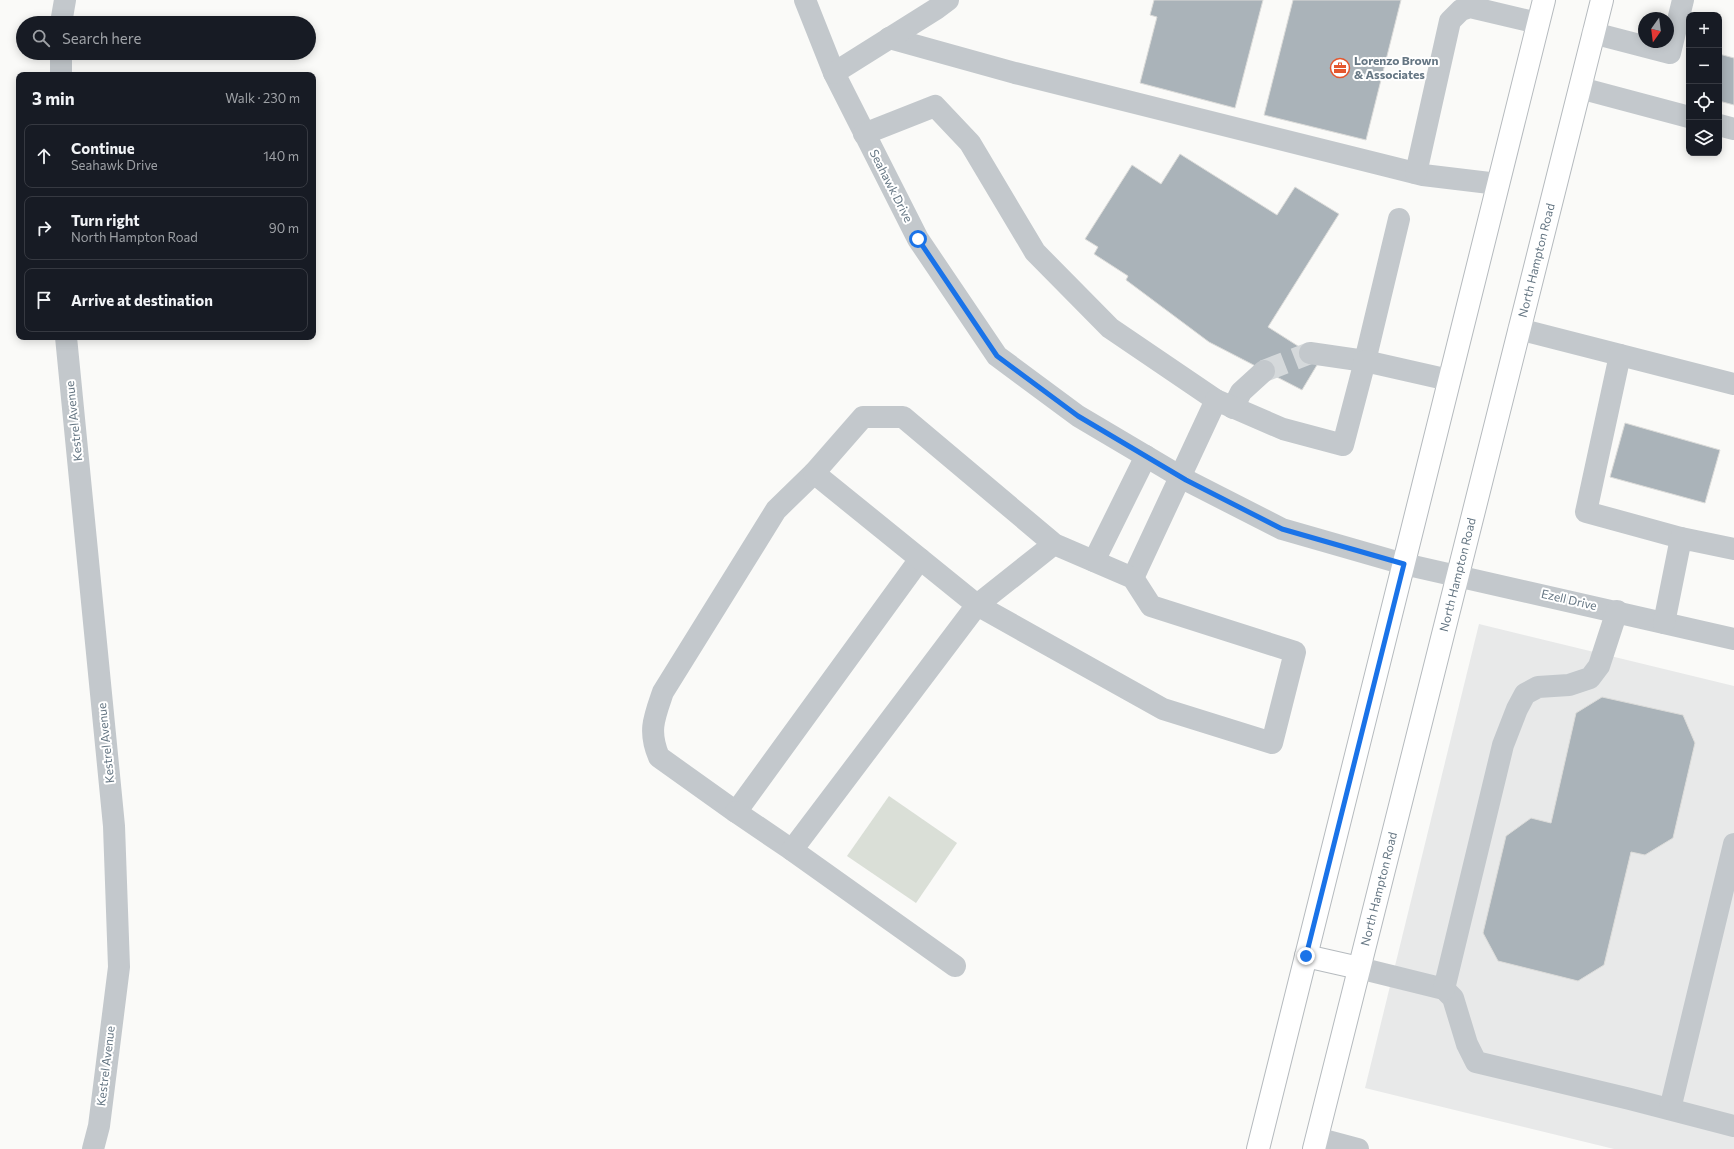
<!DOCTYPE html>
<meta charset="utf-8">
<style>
body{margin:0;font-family:Commissioner,sans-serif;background:#20242c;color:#f1f3f6}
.controls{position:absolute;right:12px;top:12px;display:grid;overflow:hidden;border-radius:8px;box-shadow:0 2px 10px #0003}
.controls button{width:36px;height:36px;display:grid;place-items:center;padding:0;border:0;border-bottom:1px solid #363941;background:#171b24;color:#f1f3f6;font:20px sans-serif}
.compass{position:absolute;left:1638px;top:12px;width:36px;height:36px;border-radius:50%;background:#171b24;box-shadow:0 2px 10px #0003;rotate:194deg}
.stop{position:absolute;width:12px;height:12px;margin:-9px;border:3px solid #1a73e8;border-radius:50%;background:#fff}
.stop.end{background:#1a73e8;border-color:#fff;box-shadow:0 1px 4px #0008}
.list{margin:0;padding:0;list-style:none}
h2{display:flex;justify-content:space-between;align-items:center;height:52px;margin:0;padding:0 16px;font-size:17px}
h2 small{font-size:13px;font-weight:400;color:#9ea1a6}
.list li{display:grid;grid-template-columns:26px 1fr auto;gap:12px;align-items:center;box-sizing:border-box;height:64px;margin:0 8px 8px;padding:0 8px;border:1px solid #363941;border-radius:8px}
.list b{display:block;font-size:15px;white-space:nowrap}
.list p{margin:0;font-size:13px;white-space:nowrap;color:#9ea1a6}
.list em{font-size:13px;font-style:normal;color:#9ea1a6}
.icon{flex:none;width:22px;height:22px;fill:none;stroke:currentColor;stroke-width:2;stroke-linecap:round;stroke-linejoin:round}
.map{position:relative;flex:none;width:1734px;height:1149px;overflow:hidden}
.search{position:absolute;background:#171b24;box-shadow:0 2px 10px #0003;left:16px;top:16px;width:300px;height:44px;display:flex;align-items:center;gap:10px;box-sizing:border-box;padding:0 14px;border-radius:22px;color:#9ea1a6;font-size:15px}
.panel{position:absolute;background:#171b24;box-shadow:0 2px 10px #0003;left:16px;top:72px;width:300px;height:268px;border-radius:8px}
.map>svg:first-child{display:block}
.built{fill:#e8e9e9}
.green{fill:#dadfd7}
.building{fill:#aab3b9;stroke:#dcdcda}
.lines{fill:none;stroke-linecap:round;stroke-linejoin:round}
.minor-tunnel{stroke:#d5d9db;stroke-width:22;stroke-dasharray:22 11;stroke-linecap:butt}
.major-casing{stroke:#b5babe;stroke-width:24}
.minor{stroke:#c3c8cc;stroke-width:22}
.major{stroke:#fff;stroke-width:22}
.route{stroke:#1a73e8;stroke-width:5}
.labels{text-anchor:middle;stroke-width:4;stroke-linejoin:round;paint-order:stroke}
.poi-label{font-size:12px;font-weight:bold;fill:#657683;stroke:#fff;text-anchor:start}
.street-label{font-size:12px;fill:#657683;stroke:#fff}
</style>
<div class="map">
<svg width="1734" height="1149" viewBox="0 0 1734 1149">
<rect width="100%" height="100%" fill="#fafaf8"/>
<!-- built -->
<polygon class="built" points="1479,624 1734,686 1734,1149 1614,1149 1365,1088"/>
<!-- green -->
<polygon class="green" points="889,796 957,843 916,903 847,856"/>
<!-- building -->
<g class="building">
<polygon points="1154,0 1263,0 1235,108 1140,83 1157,17 1150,15"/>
<polygon points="1293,0 1401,0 1366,140 1264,115"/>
<polygon points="1719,54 1734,58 1734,105 1719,101"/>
<polygon points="1180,154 1277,215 1295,187 1339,214 1268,327 1320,360 1302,390 1209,342 1126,280 1128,276 1094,254 1098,247 1085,239 1132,165 1161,184"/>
<polygon points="1625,423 1720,450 1705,503 1610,477"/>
<polygon points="1602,697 1683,715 1695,743 1673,838 1645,855 1631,852 1604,965 1578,981 1498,961 1483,933 1506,836 1531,818 1551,823 1576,713"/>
</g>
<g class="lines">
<!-- minor-tunnel -->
<polyline class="minor-tunnel" points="1264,371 1310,353"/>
<!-- major casing -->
<g class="major-casing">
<g id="major">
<polyline points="1306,956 1359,968"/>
<polyline points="1258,1149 1544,0"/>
<path id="s1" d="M1314,1149l288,-1149"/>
</g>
</g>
<!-- minor -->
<g class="minor">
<polyline points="805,0 834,73 918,239 997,356 1078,416 1186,480 1282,529 1404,564 1734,639"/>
<polyline points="61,23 65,0"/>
<polyline points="1593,33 1670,53 1683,0"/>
<polyline points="889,38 1015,73 1423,175 1498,184"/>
<polyline points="61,53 61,75"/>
<polyline points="834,73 936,9 948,0"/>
<polyline points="1580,88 1689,117"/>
<polyline points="1719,125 1734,129"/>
<polyline points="864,134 935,106 970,143 1035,252 1110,328 1216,400"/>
<polyline points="1416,173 1450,21 1461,10 1470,7 1538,23"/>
<polyline points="1519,329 1734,384"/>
<polyline points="66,337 114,826 119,967 99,1126 93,1149"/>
<polyline points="1310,353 1365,361 1399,219"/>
<polyline points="1620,355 1586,512 1681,538"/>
<polyline points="1233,408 1241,392 1264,371"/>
<path d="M814,473l-38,37 -113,182c-9,26 -15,39 -4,65l77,55 184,-253"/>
<polyline points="1094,561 1146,456"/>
<polyline points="1133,578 1216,400 1283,429 1343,445 1365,361 1449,380"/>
<polyline points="1664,623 1681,538 1734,549"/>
<polyline points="736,812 792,850"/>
<polyline points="955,966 792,850 977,605 814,473 863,417 903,417 1054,544 977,605 1163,709 1272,743 1295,652 1151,606 1133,578 1054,544"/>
<polyline points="1359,968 1444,989 1453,998 1467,1044 1476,1062 1630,1099 1734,1126"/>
<polyline points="1444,989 1503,745 1517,709 1525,694 1538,687 1569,685 1590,678 1599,666 1617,611"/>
<polyline points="1670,1109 1734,844"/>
<polyline points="1317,1138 1358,1149"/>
</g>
<!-- major -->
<use href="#major" class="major"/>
</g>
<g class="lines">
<!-- route -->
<polyline class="route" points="918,239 997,356 1078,416 1186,480 1282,529 1404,564 1306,956"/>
</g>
<!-- icons -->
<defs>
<g id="office-ring" transform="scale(1)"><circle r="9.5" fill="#fff" stroke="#e4572e" stroke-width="1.5"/><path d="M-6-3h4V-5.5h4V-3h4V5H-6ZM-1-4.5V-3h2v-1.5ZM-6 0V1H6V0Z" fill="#e4572e"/></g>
</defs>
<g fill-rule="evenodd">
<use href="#office-ring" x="1340" y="68"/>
</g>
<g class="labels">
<!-- poi labels -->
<g class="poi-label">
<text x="1354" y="65">Lorenzo Brown<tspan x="1354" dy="14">&amp; Associates</tspan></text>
</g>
<!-- street labels -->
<g class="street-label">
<text transform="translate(891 186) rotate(63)" y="4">Seahawk Drive</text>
<text dy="4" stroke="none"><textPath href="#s1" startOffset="916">North Hampton Road</textPath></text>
<text transform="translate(74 421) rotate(-96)" y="4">Kestrel Avenue</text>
<text dy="4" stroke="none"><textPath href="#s1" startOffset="592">North Hampton Road</textPath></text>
<text transform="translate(1569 600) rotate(13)" y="4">Ezell Drive</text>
<text transform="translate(106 743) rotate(-96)" y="4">Kestrel Avenue</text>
<text dy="4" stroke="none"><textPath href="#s1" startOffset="268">North Hampton Road</textPath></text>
<text transform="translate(106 1066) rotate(-83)" y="4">Kestrel Avenue</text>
</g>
</g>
</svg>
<div class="controls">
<button>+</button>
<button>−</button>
<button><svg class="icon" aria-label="locate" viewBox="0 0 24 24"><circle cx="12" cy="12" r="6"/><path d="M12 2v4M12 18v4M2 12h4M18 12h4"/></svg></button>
<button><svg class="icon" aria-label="layers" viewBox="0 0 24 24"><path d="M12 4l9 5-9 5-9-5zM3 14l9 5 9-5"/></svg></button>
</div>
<svg class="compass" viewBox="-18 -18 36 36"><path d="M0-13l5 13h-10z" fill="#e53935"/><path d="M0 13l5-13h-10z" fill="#9ea1a6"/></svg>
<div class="stop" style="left:918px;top:239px"></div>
<div class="stop end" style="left:1306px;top:956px"></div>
<div class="search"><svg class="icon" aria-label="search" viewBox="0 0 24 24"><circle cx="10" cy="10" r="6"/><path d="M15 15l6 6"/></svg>Search here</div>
<section class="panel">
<h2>3 min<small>Walk · 230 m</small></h2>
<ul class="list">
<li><svg class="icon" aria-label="ahead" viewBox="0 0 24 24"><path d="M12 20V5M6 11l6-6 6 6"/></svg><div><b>Continue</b><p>Seahawk Drive</p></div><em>140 m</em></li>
<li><svg class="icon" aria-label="right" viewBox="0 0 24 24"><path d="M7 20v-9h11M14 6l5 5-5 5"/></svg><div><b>Turn right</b><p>North Hampton Road</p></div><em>90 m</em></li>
<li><svg class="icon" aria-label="arrive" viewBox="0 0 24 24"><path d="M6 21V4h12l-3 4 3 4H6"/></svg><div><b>Arrive at destination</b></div></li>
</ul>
</section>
</div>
